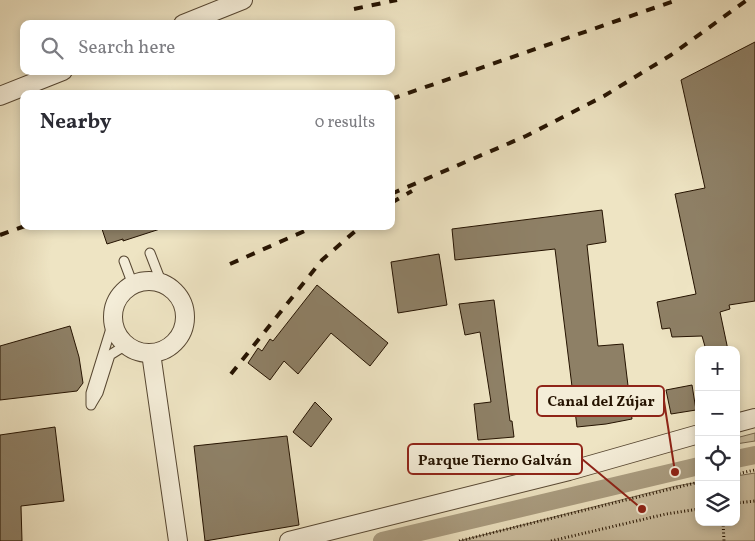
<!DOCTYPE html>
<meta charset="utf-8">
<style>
body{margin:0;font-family:Vollkorn,serif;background:#f7f7f7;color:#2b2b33}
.controls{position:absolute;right:15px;bottom:15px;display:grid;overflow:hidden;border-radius:10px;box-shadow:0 2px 8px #0003}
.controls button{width:45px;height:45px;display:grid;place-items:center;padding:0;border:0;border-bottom:1px solid #e1e1e2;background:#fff;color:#2b2b33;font:25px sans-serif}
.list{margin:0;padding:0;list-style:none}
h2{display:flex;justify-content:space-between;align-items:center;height:65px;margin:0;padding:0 20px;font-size:21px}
h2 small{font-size:16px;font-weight:400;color:#7c7c81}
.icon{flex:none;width:28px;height:28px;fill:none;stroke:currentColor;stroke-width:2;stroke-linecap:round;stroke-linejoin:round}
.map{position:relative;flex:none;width:755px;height:541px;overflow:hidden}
.search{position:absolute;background:#fff;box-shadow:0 2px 8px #0003;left:20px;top:20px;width:375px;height:55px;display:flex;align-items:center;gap:12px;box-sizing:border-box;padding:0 18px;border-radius:10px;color:#7c7c81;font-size:19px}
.panel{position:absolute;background:#fff;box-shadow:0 2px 8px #0003;left:20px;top:90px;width:375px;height:140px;border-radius:10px}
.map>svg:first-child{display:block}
.green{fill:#ccc0a2;stroke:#786a52}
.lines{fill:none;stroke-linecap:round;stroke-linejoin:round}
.canal{stroke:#aa9d81;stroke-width:18}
.building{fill:#8e8066;stroke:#251301}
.lane-casing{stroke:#574732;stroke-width:11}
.street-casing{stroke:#574732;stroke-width:20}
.path{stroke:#251301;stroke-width:3;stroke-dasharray:1 2.5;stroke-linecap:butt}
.lane{stroke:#f4edd8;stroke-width:9}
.street{stroke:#f4edd8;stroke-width:18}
.rail{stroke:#251301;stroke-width:4;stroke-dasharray:9 9;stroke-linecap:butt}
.leader{fill:none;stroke:#8f2418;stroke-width:2}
.callout-dot{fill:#8f2418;stroke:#f4edd8;stroke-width:2}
.callout{fill:#f4edd8;stroke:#8f2418;stroke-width:2}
.callout-label{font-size:15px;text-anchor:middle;font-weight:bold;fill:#251301}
</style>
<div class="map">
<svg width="755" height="541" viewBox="0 0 755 541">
<rect width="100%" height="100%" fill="#eee4c3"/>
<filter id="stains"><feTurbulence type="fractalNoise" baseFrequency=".004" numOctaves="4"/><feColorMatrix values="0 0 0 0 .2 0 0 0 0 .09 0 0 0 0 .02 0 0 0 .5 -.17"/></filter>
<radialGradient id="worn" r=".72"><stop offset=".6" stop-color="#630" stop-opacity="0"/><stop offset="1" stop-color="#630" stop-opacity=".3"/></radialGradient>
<!-- green -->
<g class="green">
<polygon points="755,433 755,441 736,444 736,438"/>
<polygon points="755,473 755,541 459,541 676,486 699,482 699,522 736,522 736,476"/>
</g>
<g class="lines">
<!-- canal -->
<g class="canal">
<polyline points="736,459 755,455"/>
<polyline points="382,541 699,466"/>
</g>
</g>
<!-- building -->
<g class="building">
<polygon points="755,42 755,301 729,305 730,309 720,312 728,350 706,350 702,336 672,337 670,328 662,329 657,302 696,294 675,194 705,188 681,80"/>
<polygon points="602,210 606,242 587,245 598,346 623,344 632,419 606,424 577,427 555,249 455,260 452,229"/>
<polygon points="101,226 159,226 160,229 123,241 123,239 107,244"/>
<polygon points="439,254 447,305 398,313 391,262"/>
<polygon points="317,285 388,343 370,366 331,333 298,374 284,361 270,380 248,363 258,348 262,351 270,339 273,341"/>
<polygon points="494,300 510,421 512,421 514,437 478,440 474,404 491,402 480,332 465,335 459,304"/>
<polygon points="70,326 79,357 83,383 77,391 0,400 0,346"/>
<polygon points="692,385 696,410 671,414 666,390"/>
<polygon points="315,402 332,419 311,447 293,432"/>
<polygon points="55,427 64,501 21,506 22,541 0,541 0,435"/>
<polygon points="287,436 299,525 205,541 194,446"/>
</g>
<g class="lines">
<!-- lane casing -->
<g class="lane-casing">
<g id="lane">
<polyline points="150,253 162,284"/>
<polyline points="124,261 133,285"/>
<polyline points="92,403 98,393 110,355 126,345"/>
<polyline points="91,405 91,393 113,322"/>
</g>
</g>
<!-- street casing -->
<g class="street-casing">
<g id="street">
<polyline points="183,24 243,0"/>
<polyline points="0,96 63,71"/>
<circle cx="149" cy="317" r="36"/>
<polyline points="151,353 178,541"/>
<polyline points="736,423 755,418"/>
<polyline points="289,541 569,471 699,434"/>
</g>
</g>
<!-- path -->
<g class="path">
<polyline points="736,474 755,470"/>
<polyline points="736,503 755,501"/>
<polyline points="723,522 724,541"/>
<polyline points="459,541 699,482"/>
<polyline points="551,541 666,514 699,509"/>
</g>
<!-- lane -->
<use href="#lane" class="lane"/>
<!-- street -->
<use href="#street" class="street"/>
<!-- rail -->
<g class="rail">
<polyline points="354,9 397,0"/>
<polyline points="391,99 677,0"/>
<polyline points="391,194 526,136 604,96 671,55 747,0"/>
<polyline points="391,203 412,191"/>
<polyline points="0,235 25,226"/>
<polyline points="230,264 316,226"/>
<polyline points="231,374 322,260 361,226"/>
</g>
</g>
<!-- callouts -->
<path class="leader" d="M675 472L664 401M642 509L582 459"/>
<g class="callout-dot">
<circle cx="675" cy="472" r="5"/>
<circle cx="642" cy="509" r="5"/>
</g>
<g class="callout">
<rect x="537" y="386" width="127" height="30" rx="5"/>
<rect x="408" y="444" width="174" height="30" rx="5"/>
</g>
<g class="callout-label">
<text x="601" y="406">Canal del Zújar</text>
<text x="495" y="465">Parque Tierno Galván</text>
</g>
<rect width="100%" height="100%" filter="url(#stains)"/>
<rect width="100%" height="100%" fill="url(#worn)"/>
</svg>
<div class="controls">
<button>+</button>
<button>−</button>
<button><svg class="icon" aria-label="locate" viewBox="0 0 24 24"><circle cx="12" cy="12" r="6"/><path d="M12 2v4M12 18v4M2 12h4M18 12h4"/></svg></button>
<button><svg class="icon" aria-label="layers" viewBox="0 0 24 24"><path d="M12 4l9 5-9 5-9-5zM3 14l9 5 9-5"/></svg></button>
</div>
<div class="search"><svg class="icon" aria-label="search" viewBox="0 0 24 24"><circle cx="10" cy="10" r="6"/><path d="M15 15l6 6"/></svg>Search here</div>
<section class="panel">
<h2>Nearby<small>0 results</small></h2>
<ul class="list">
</ul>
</section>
</div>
